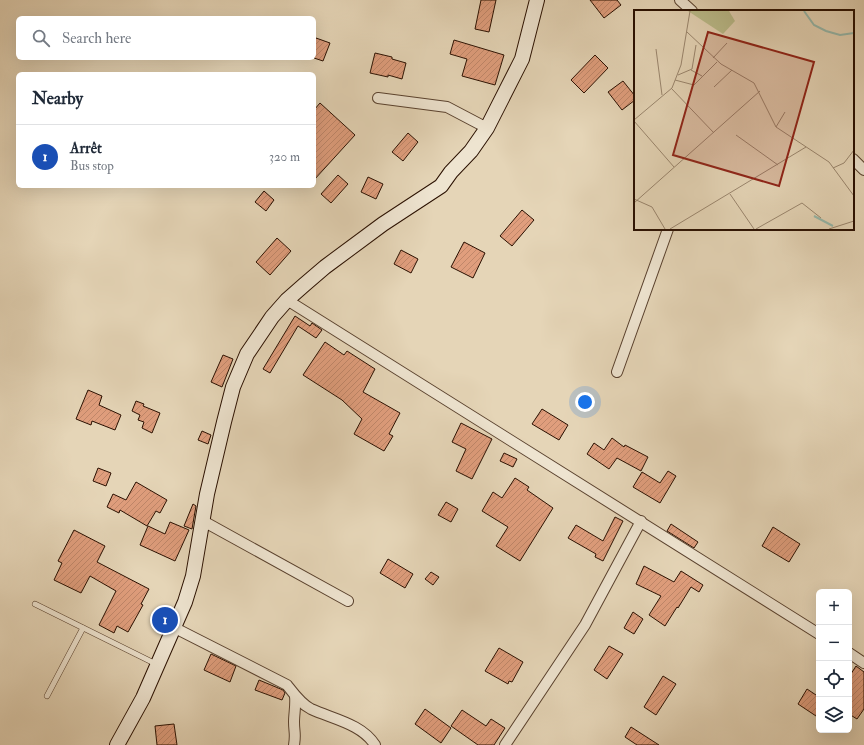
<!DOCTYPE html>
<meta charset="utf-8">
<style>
body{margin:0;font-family:"IM FELL Double Pica",serif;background:#f6f6f7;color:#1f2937}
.controls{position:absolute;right:12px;bottom:12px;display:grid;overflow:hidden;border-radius:6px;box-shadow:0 4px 16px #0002}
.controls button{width:36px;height:36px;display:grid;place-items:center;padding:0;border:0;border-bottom:1px solid #e0e1e3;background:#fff;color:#1f2937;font:20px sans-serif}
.you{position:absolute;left:585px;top:402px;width:14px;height:14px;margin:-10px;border:3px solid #fff;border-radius:50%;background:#1a73e8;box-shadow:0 0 0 6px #1a73e833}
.badge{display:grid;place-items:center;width:26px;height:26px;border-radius:50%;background:#7c3aed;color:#fff;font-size:13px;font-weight:700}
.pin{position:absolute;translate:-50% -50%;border:2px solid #fff;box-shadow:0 1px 4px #0006}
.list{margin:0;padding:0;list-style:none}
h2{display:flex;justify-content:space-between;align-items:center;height:52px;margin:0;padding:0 16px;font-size:17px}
h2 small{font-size:13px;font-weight:400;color:#747a83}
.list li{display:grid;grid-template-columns:26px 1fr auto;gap:12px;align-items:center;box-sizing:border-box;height:64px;padding:0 16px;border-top:1px solid #e0e1e3}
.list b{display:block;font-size:15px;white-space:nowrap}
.list p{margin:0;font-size:13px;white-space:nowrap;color:#747a83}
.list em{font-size:13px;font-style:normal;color:#747a83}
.icon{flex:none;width:22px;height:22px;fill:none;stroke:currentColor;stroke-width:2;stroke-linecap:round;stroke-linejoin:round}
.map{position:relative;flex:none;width:864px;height:745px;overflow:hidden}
.search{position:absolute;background:#fff;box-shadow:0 4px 16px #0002;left:16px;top:16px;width:300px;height:44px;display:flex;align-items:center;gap:10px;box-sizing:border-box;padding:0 14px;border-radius:6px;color:#747a83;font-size:15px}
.panel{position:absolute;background:#fff;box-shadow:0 4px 16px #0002;left:16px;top:72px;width:300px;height:116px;border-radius:6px}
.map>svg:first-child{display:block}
.building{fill:url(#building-hatch);stroke:#2a1001}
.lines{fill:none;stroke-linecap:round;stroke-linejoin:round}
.lane-casing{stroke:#59412e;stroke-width:6}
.street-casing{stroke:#59412e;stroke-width:12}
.secondary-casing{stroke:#2a1001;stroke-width:16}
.lane{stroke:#eee4d0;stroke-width:5}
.street{stroke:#eee4d0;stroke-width:10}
.secondary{stroke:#eee4d0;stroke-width:14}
.inset-river{fill:none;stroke:#96b9ac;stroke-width:2}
.inset-road{fill:none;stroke:#9a866e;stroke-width:1}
.view{fill:#8f2418;fill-opacity:0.15;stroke:#8f2418;stroke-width:2}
.inset-edge{fill:none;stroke:#2a1001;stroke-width:2}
</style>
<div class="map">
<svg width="864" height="745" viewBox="0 0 864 745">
<defs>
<pattern id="building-hatch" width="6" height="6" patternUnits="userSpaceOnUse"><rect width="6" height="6" fill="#e09e7d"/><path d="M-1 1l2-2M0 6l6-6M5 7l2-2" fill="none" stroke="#c0876a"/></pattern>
</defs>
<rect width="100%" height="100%" fill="#e5d5b7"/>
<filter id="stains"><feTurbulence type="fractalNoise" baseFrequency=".005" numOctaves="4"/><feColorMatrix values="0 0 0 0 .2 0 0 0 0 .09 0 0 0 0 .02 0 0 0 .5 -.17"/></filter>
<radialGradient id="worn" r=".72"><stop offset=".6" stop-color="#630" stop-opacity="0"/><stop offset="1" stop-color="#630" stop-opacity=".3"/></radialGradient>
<!-- building -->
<g class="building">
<polygon points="481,0 496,0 489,32 475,29"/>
<polygon points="590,0 617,0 621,5 604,18"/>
<polygon points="316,38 330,43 323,61 314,58 314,43"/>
<polygon points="454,40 504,55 495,85 462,76 467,59 450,54"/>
<polygon points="375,53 392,57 392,59 406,63 402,79 388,75 388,77 370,73"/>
<polygon points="595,55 608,68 584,93 571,80"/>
<polygon points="623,81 635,96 635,100 622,110 608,92"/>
<polygon points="320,103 355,135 314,180 314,110"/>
<polygon points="408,133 418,142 403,161 392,152"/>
<polygon points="338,175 348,184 331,203 321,194"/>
<polygon points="368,177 383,184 376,199 361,192"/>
<polygon points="264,191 274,200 266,211 255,202"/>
<polygon points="522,210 534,220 512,246 500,236"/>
<polygon points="277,238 291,251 270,275 256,262"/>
<polygon points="464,242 485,253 473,278 451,267"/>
<polygon points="401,250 418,259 411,273 394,264"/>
<polygon points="295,316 310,326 312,323 322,330 316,338 298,326 270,373 263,369"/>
<polygon points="325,342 344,355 347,351 375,369 363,392 400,413 389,434 393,436 384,451 354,434 362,419 342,400 303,375"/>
<polygon points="223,355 233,359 222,387 211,382"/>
<polygon points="88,390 102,396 99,405 121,415 115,430 92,421 91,425 76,419"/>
<polygon points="136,401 144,404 143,406 160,413 152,433 142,428 144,422 138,420 140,415 132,411"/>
<polygon points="542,409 568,425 559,440 532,424"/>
<polygon points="461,423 492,439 472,479 456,471 466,449 452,442"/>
<polygon points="202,431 211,435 208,444 198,440"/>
<polygon points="612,438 624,447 625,445 648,457 641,471 617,458 609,469 587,454 594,443 604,450"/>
<polygon points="504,453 517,459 513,467 500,461"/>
<polygon points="98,468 111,473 106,486 93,481"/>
<polygon points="668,471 676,476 660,503 633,487 642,472 660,483"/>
<polygon points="515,478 529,487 527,490 553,508 520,561 496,546 508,527 482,511 493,492 502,498"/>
<polygon points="136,482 167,500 160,513 156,511 147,526 120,510 119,513 107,507 113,494 126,500"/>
<polygon points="446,502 458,509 451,522 438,515"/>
<polygon points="193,504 196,506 192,529 184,526"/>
<polygon points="615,517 623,521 603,561 595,557 596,554 568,538 576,525 603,541"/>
<polygon points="170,522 189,530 175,561 140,545 148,526 165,534"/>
<polygon points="671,524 698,542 694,548 667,531"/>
<polygon points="773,527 800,544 789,562 762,546"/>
<polygon points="74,530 105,546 97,562 149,589 141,604 143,605 128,632 117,626 114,633 99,625 116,591 90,576 81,593 54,580 62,563 58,561"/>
<polygon points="388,559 413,574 405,588 380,573"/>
<polygon points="644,566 674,582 681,571 703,585 699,592 691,587 678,608 677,607 665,626 649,615 661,596 636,584"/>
<polygon points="431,572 439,577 433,585 425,579"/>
<polygon points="633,612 643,619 634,634 624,628"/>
<polygon points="609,646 623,654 607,679 594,670"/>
<polygon points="499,648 523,662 512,682 509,681 508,684 485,671"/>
<polygon points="211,654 236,666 230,682 204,670"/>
<polygon points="856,666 864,672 864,709 857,719 849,714 849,677"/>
<polygon points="663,676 676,684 656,715 644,707"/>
<polygon points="259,680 283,690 285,693 282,700 255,690"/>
<polygon points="807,689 819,697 819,718 798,704"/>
<polygon points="425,709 451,728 441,743 415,724"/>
<polygon points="462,710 486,726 491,719 505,728 494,745 478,745 451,726"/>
<polygon points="174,724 177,745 157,745 155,726"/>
<polygon points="631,727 659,745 637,745 625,737"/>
</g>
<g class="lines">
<!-- lane casing -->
<g class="lane-casing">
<g id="lane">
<polyline points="35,604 156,664"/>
<polyline points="47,696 83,628"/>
</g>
</g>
<!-- street casing -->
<g class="street-casing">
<g id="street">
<polyline points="680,0 692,11"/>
<polyline points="378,98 447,107 487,128"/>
<polyline points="853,159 864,170"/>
<polyline points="287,300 819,634"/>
<polyline points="617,372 668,229"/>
<polyline points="203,521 348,601"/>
<path d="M175,628l112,57c7,9 14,19 24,24 22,10 51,15 64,36"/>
<polyline points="849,653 864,663"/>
<path d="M294,745c2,-11 0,-13 0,-23 0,-8 2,-17 1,-26"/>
<polyline points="505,745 585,625 641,521"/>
</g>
</g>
<!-- secondary casing -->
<g class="secondary-casing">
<polyline id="secondary" points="117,745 143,698 185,602 193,576 207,494 224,422 233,387 247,354 272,317 287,300 304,285 325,267 383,224 441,186 451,172 471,151 487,128 522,59 537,0"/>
</g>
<!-- lane -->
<use href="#lane" class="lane"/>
<!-- street -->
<use href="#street" class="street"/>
<!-- secondary -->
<use href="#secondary" class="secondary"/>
</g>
<!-- overview -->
<g transform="translate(634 10)">
<rect width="220" height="220" fill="#e5d5b7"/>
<path d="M54,1h41l6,10 -12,13z" fill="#babc8b"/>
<path class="inset-river" d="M170,1l10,14 12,6 14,4 14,-2M180,206l19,10"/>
<path class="inset-road" d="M53,22l34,32 33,19 22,44 53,35 25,34M22,39l6,46M79,48l14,-15M57,60l11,6M44,65l14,-6 4,-24M41,70l19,5 23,-23M80,77l18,-17M37,78l43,45M0,110l38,-32 9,-23 9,-54M0,111l40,46M142,117l9,-15M102,125l42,30M199,158l11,-5 10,-13M96,184l24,35M0,189l18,8 13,22M0,193l126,-112M36,219l136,-82M122,219l46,-26 19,15M195,219l25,-8"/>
<path class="view" d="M74,22l106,30 -35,124 -106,-31z"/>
<rect width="220" height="220" class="inset-edge"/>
</g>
<rect width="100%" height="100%" filter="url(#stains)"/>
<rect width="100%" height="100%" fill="url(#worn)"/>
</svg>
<div class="controls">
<button>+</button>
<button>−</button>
<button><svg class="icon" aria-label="locate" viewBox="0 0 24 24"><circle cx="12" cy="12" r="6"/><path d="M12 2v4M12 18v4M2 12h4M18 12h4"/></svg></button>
<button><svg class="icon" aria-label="layers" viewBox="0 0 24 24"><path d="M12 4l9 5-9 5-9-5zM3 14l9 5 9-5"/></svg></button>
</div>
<div class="you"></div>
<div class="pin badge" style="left:165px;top:620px;background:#1a4fb4">1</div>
<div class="search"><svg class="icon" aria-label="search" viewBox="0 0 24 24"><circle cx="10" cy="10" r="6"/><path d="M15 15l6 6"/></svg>Search here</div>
<section class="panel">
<h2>Nearby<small></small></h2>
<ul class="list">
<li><span class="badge" style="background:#1a4fb4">1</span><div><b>Arrêt</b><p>Bus stop</p></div><em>320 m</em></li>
</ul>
</section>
</div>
